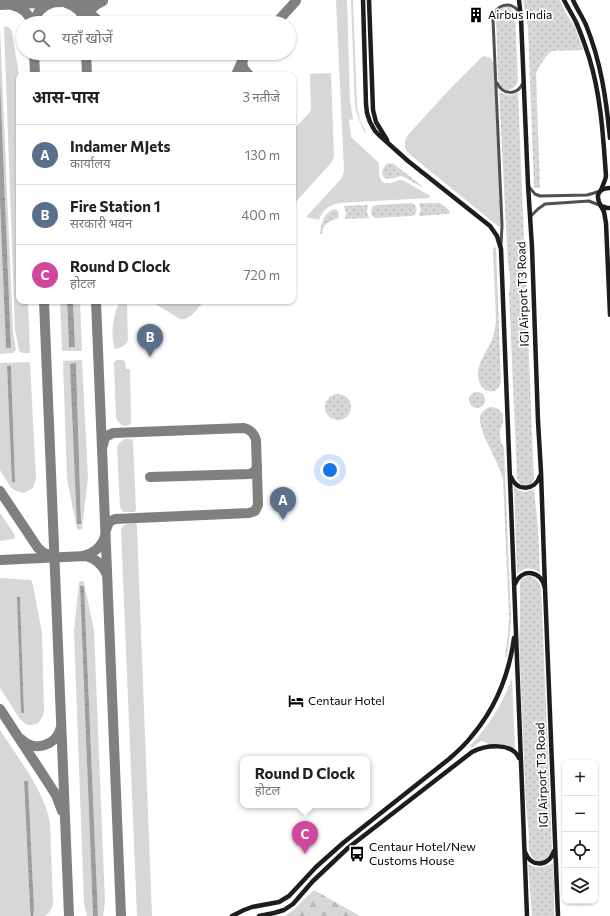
<!DOCTYPE html>
<html lang="hi">
<meta charset="utf-8">
<style>
body{margin:0;font-family:Commissioner,"Noto Sans Devanagari",sans-serif;background:#f2f2f2;color:#222}
.controls{position:absolute;right:12px;bottom:12px;display:grid;overflow:hidden;border-radius:8px;box-shadow:0 1px 3px #0004}
.controls button{width:36px;height:36px;display:grid;place-items:center;padding:0;border:0;border-bottom:1px solid #e0e0e0;background:#fff;color:#222;font:20px sans-serif}
.you{position:absolute;left:330px;top:470px;width:14px;height:14px;margin:-10px;border:3px solid #fff;border-radius:50%;background:#1a73e8;box-shadow:0 0 0 6px #1a73e833}
.badge{display:grid;place-items:center;width:26px;height:26px;border-radius:50%;background:#db2777;color:#fff;font-size:13px;font-weight:700}
.pin{position:absolute;translate:-50% -33px;filter:drop-shadow(0 1px 2px #0008)}
.pin::after{content:'';position:absolute;top:21px;width:14px;height:12px;background:inherit;clip-path:polygon(0 0,100% 0,50% 100%)}
.popup{position:absolute;left:240px;top:756px;width:130px;height:52px;box-sizing:border-box;display:grid;place-content:center;border-radius:8px;background:#fff;filter:drop-shadow(0 1px 3px #0005);font-size:13px;white-space:nowrap;color:#767676}
.popup b{font-size:15px;color:#222}
.popup::after{content:'';position:absolute;left:50%;top:100%;margin-left:-8px;border:8px solid transparent;border-top-color:#fff}
.list{margin:0;padding:0;list-style:none}
h2{display:flex;justify-content:space-between;align-items:center;height:52px;margin:0;padding:0 16px;font-size:17px}
h2 small{font-size:13px;font-weight:400;color:#767676}
.list li{display:grid;grid-template-columns:26px 1fr auto;gap:12px;align-items:center;box-sizing:border-box;height:60px;padding:0 16px;border-top:1px solid #e0e0e0}
.list b{display:block;font-size:15px;white-space:nowrap}
.list p{margin:0;font-size:13px;white-space:nowrap;color:#767676}
.list em{font-size:13px;font-style:normal;color:#767676}
.icon{flex:none;width:22px;height:22px;fill:none;stroke:currentColor;stroke-width:2;stroke-linecap:round;stroke-linejoin:round}
.map{position:relative;flex:none;width:610px;height:916px;overflow:hidden}
.search{position:absolute;background:#fff;box-shadow:0 1px 3px #0004;left:16px;top:16px;width:280px;height:44px;display:flex;align-items:center;gap:10px;box-sizing:border-box;padding:0 14px;border-radius:22px;color:#767676;font-size:15px}
.panel{position:absolute;background:#fff;box-shadow:0 1px 3px #0004;left:16px;top:72px;width:280px;height:232px;border-radius:8px}
.map>svg:first-child{display:block}
.green{fill:#d7d7d7;fill-rule:evenodd}
.forest{fill:url(#forest-firs)}
.park{fill:url(#park-dots)}
.water{fill:url(#water-ripples)}
.lines{fill:none;stroke-linecap:round;stroke-linejoin:round}
.taxiway{stroke:#808080;stroke-width:10}
.minor{stroke:#505050;stroke-width:3}
.secondary{stroke:#1d1d1d;stroke-width:4.5}
.labels{text-anchor:middle;stroke-width:3.5;stroke-linejoin:round;paint-order:stroke}
.poi-label{font-size:12px;fill:#000;stroke:#fff;text-anchor:start}
.street-label{font-size:12px;fill:#000;stroke:#fff}
</style>
<div class="map">
<svg width="610" height="916" viewBox="0 0 610 916">
<defs>
<pattern id="forest-firs" width="22" height="20" patternUnits="userSpaceOnUse"><rect width="22" height="20" fill="#d7d7d7"/><path d="M5 1l3.5 6h-7zM16 11l3.5 6h-7z" fill="#b7b7b7"/></pattern>
<pattern id="park-dots" width="8" height="8" patternUnits="userSpaceOnUse"><rect width="8" height="8" fill="#d7d7d7"/><path d="M2 2h.1M6 6h.1" fill="none" stroke="#b7b7b7" stroke-width="1.8" stroke-linecap="round"/></pattern>
<pattern id="water-ripples" width="26" height="14" patternUnits="userSpaceOnUse"><rect width="26" height="14" fill="#9e9e9e"/><path d="M2 4q2-2 4 0t4 0M15 11q2-2 4 0t4 0" fill="none" stroke="#868686"/></pattern>
</defs>
<rect width="100%" height="100%" fill="#fff"/>
<!-- green -->
<g class="green">
<path d="M336,0h11l3,101 3,18 -4,1 2,17 28,26c0,8 -2,22 12,20 3,-1 7,-3 10,-3 5,1 22,12 28,15l1,3 -91,5c-10,2 -17,7 -20,17l-13,-3 35,-38 2,-4 1,-4z"/>
<polygon points="351,0 353,0 357,107 360,120 366,132 365,133 359,120 355,107"/>
<polygon points="0,26 13,332 16,350 13,353 0,354 0,203 6,348 11,347 0,78"/>
<path d="M4,26c5,1 6,2 8,6l7,43v226h9l2,52c-4,0 -8,1 -11,-2l-4,-21z"/>
<path d="M484,56l7,2 3,6 7,161 -2,2 -91,-74c-4,-5 -4,-11 -1,-17l41,-45 34,-34z"/>
<polygon points="331,73 334,157 331,163 293,205 293,130 310,112 311,108 310,74"/>
<polygon points="60,301 67,301 69,347 75,347 73,301 80,301 82,351 62,351"/>
<path d="M121,301h6l1,40c-3,5 -7,7 -13,8 -5,-11 -2,-39 6,-48z"/>
<path d="M133,301h71c-6,7 -14,20 -24,18l-28,-17 -19,1z"/>
<path d="M82,360l6,118 -6,51 -2,1 -3,-1 -10,-50 -4,-118zM70,364h6l5,160z"/>
<path d="M117,360h6l2,2 1,7h4l1,53v2c-6,4 -12,1 -15,-6l-2,-53v-3z"/>
<path d="M30,362l6,117 -3,9 -9,5 -8,-2 -5,-3 -11,-18v-107zM7,366h4l4,116z"/>
<polygon points="125,439 131,439 133,441 136,509 135,512 123,512 120,507 117,447 120,442"/>
<polygon points="0,513 15,535 15,538 14,539 0,541"/>
<path d="M135,523l2,2v3l15,388h-15l-16,-386c2,-7 7,-6 14,-7z"/>
<path d="M0,578l30,2 2,2 1,3 9,48 2,78 -1,5 -5,7 -6,2h-4l-4,-2 -4,-4 -20,-31zM17,597h3l4,116z"/>
<polygon points="80,581 83,581 84,583 94,630 105,902 103,916 98,916 84,586 80,587 93,916 87,916 84,904 74,631 79,583"/>
<path d="M512,678l3,71 -9,-4h-18l-1,-2 -6,-2 -9,7 -2,-2c20,-22 32,-41 42,-68z"/>
<path d="M0,730c18,28 44,60 50,93l3,80c-1,7 -3,9 -8,13h-45zM28,781l6,127h-4l-6,-126z"/>
</g>
<!-- forest -->
<polygon class="forest" points="314,890 360,916 285,916 292,911"/>
<!-- park -->
<g class="park">
<path d="M523,0h37l5,12 10,15 8,23 -31,1c-7,5 -13,15 -16,23l4,114h-6l-6,-160z"/>
<path d="M505,6c6,0 9,4 10,10l3,65c-5,13 -17,11 -20,-2l-2,-65c2,-4 4,-6 9,-8z"/>
<path d="M499,91c6,5 12,5 19,2l16,387 -4,5 -6,1 -5,-4 -2,-5 -8,-184c2,-11 1,-19 -1,-29z"/>
<path d="M388,163l6,1 28,22v1l-20,-11c-4,0 -9,3 -14,3 -9,-2 -6,-12 0,-16z"/>
<path d="M412,203c6,3 6,11 0,13l-36,2 -4,-2 -1,-4 1,-5 4,-2z"/>
<polygon points="420,203 440,203 449,210 450,213 447,214 420,216 419,215 421,209 419,204"/>
<polygon points="368,205 367,212 369,218 345,219 346,213 344,206"/>
<path d="M336,209l3,4 -1,5c-9,5 -14,3 -16,16h-2c1,-10 4,-23 16,-25z"/>
<path d="M496,247l5,134c-3,18 -24,11 -23,-7 0,-11 8,-22 13,-32 3,-6 4,-13 5,-21l-3,-73z"/>
<circle cx="477" cy="400" r="8"/>
<circle cx="338" cy="407" r="13"/>
<path d="M490,407c10,0 14,6 13,15 -1,4 -3,7 -3,10 0,6 1,11 4,16l7,170 -1,15 -3,24h-2l3,-24 1,-15 -6,-139c-4,-17 -25,-48 -23,-62 1,-5 5,-8 10,-10z"/>
<path d="M514,485c5,8 12,8 20,4l4,39 2,45c-8,-6 -16,-6 -23,1z"/>
<path d="M531,576c6,3 8,6 10,11l11,263c-3,11 -18,17 -22,3 -2,-5 -1,-13 -1,-18 -1,-10 -2,-19 -3,-28l-7,-167 1,-24v-34c2,-4 5,-6 11,-6z"/>
<path d="M553,863l1,19v34h-22l-4,-52c10,5 15,4 25,-1z"/>
</g>
<!-- water -->
<g class="water">
<polygon points="0,78 11,348 6,348 0,203"/>
<polygon points="67,301 73,301 75,347 69,347"/>
<polygon points="76,363 81,524 77,524 70,364"/>
<polygon points="7,366 11,366 15,482 12,482"/>
<polygon points="80,586 84,586 98,916 93,916"/>
<polygon points="17,597 20,597 24,713 22,713 21,710"/>
<polygon points="24,781 28,781 34,908 33,916 31,916 30,908"/>
</g>
<g class="lines">
<!-- taxiway -->
<g class="taxiway">
<path d="M66,3c10,3 17,9 19,20"/>
<polyline points="0,5 102,0"/>
<path d="M12,5c9,2 17,8 20,18"/>
<polyline points="87,7 92,15 101,23"/>
<path d="M34,23c2,-10 8,-17 18,-20"/>
<path d="M86,23c1,-11 7,-18 17,-22"/>
<polyline points="276,23 296,1"/>
<polyline points="34,53 35,75"/>
<polyline points="86,53 87,75"/>
<path d="M243,59c-2,7 1,11 6,16"/>
<polyline points="236,75 244,57 248,53"/>
<polyline points="44,301 69,916"/>
<polyline points="96,301 121,916"/>
<path d="M103,445l2,-8 8,-4 131,-5c7,2 10,5 12,12l2,65 -3,6 -6,2 -134,6 -6,3 -3,8"/>
<polyline points="150,477 250,474 255,471 257,467"/>
<polyline points="0,491 38,548 44,553 53,556"/>
<path d="M83,556c11,-3 19,-9 22,-20"/>
<path d="M0,560l86,-4c11,3 17,9 21,19"/>
<polyline points="0,709 47,781 56,795 62,811"/>
<path d="M21,739c14,14 36,6 40,-12"/>
</g>
<!-- minor -->
<g class="minor">
<path d="M497,83c6,12 20,13 26,0"/>
<polyline points="529,187 535,194 540,196 587,195 594,193 600,191"/>
<polyline points="530,217 538,209 545,204 589,201 599,205"/>
<path d="M501,246l1,-21 -9,-206c2,-15 18,-19 26,-7"/>
</g>
<!-- secondary -->
<g class="secondary">
<polyline points="363,0 366,104 367,113 370,122 375,131 379,135 408,161 490,226 497,236 501,249 527,916"/>
<polyline points="369,0 373,110 376,122 387,140"/>
<polyline points="519,0 521,18 528,185 532,247 538,421 541,472 545,588"/>
<path d="M564,0c4,8 8,14 12,22 5,11 9,23 13,35 12,39 14,78 17,119l-1,4 -4,10"/>
<path d="M573,0c4,9 9,16 13,25 15,37 20,73 24,113"/>
<path d="M610,188c-12,0 -15,8 -9,18l6,2h3"/>
<polyline points="601,206 604,212 606,223 610,315"/>
<path d="M511,477c6,15 24,14 29,-1"/>
<path d="M515,584c7,-17 27,-13 30,4l13,328"/>
<path d="M525,852c6,16 24,15 29,-1"/>
<path d="M232,916l12,-6 8,-3 27,-5 10,-6 27,-29 27,-24 106,-84c8,-7 16,-14 22,-22 25,-29 38,-62 43,-99"/>
<path d="M259,916l15,-3 10,-3 9,-6 20,-23 35,-33 124,-96c14,-7 40,-10 47,6"/>
</g>
</g>
<!-- icons -->
<defs>
<g id="building-bare" transform="scale(1.2)"><path d="M-4-6H4V6H1V3H-1V6H-4ZM-2.5-4.3h1.7v1.8h-1.7ZM.8-4.3h1.7v1.8H.8ZM-2.5-1h1.7V.8h-1.7ZM.8-1h1.7V.8H.8Z" fill="#000" stroke="#fff" stroke-width="2.5" paint-order="stroke"/></g>
<g id="hotel-bare" transform="scale(1.2)"><path d="M-6-4.5h1.5V1H6V5H4.5V3h-9V5H-6ZM-4 0a1.8 1.8 0 1 1 3.6 0ZM.5 0V-2.5h3Q6-2.5 6 0Z" fill="#000" stroke="#fff" stroke-width="2.5" paint-order="stroke"/></g>
<g id="bus-bare" transform="scale(1.2)"><path d="M-5-6H5V4H4V6H2V4H-2V6H-4V4H-5ZM-3.5-4V0h7V-4ZM-3.5 1.2v1.5H-2V1.2ZM2 1.2v1.5H3.5V1.2Z" fill="#000" stroke="#fff" stroke-width="2.5" paint-order="stroke"/></g>
</defs>
<g fill-rule="evenodd">
<use href="#building-bare" x="476" y="15"/>
<use href="#hotel-bare" x="296" y="701"/>
<use href="#bus-bare" x="357" y="854"/>
</g>
<g class="labels">
<!-- poi labels -->
<g class="poi-label">
<text x="488" y="19">Airbus India</text>
<text x="308" y="705">Centaur Hotel</text>
<text x="369" y="851">Centaur Hotel/New<tspan x="369" dy="14">Customs House</tspan></text>
</g>
<!-- street labels -->
<g class="street-label">
<text transform="translate(523 294) rotate(-92)" y="4">IGI Airport T3 Road</text>
<text transform="translate(542 775) rotate(-92)" y="4">IGI Airport T3 Road</text>
</g>
</g>
</svg>
<div class="controls">
<button>+</button>
<button>−</button>
<button><svg class="icon" aria-label="locate" viewBox="0 0 24 24"><circle cx="12" cy="12" r="6"/><path d="M12 2v4M12 18v4M2 12h4M18 12h4"/></svg></button>
<button><svg class="icon" aria-label="layers" viewBox="0 0 24 24"><path d="M12 4l9 5-9 5-9-5zM3 14l9 5 9-5"/></svg></button>
</div>
<div class="you"></div>
<div class="pin badge" style="left:283px;top:520px;background:#5c6f8a">A</div>
<div class="pin badge" style="left:150px;top:357px;background:#5c6f8a">B</div>
<div class="pin badge" style="left:305px;top:854px;background:#d1479c">C</div>
<div class="popup"><b>Round D Clock</b>होटल</div>
<div class="search"><svg class="icon" aria-label="search" viewBox="0 0 24 24"><circle cx="10" cy="10" r="6"/><path d="M15 15l6 6"/></svg>यहाँ खोजें</div>
<section class="panel">
<h2>आस-पास<small>3 नतीजे</small></h2>
<ul class="list">
<li><span class="badge" style="background:#5c6f8a">A</span><div><b>Indamer MJets</b><p>कार्यालय</p></div><em>130 m</em></li>
<li><span class="badge" style="background:#5c6f8a">B</span><div><b>Fire Station 1</b><p>सरकारी भवन</p></div><em>400 m</em></li>
<li><span class="badge" style="background:#d1479c">C</span><div><b>Round D Clock</b><p>होटल</p></div><em>720 m</em></li>
</ul>
</section>
</div>
